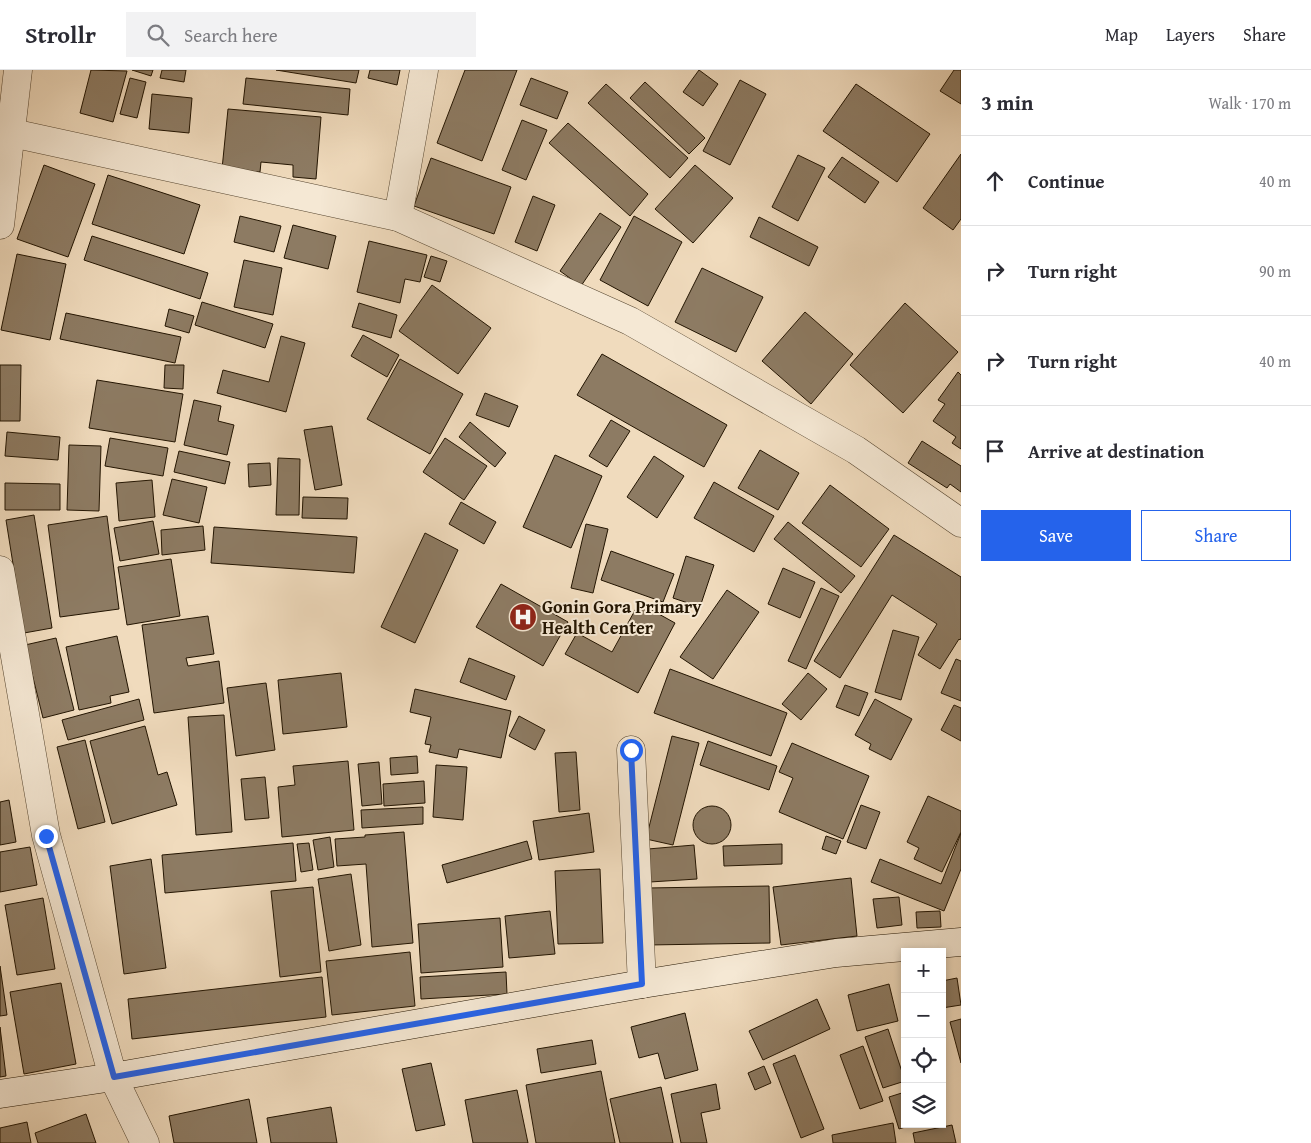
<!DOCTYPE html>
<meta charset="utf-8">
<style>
body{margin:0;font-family:"Gentium Book Plus",serif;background:#f2f2f3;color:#2b2b33}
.controls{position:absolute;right:15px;bottom:15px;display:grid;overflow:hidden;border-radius:0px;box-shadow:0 2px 8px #0003}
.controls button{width:45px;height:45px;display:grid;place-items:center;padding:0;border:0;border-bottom:1px solid #e1e1e2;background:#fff;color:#2b2b33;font:25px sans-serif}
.stop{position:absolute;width:15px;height:15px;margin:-11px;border:4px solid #2563eb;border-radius:50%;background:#fff}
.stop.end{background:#2563eb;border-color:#fff;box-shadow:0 1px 5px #0008}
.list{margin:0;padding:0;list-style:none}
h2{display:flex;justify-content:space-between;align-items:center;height:65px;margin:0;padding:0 20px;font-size:21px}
h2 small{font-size:16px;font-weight:400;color:#7c7c81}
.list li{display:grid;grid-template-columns:32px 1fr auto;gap:15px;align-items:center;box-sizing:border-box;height:90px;padding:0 20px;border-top:1px solid #e1e1e2}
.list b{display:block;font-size:19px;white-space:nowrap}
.list em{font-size:16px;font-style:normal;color:#7c7c81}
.actions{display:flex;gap:10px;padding:15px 20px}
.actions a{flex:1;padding:11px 0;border:1px solid #2563eb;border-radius:0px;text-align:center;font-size:18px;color:#2563eb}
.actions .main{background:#2563eb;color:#fff}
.icon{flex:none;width:28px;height:28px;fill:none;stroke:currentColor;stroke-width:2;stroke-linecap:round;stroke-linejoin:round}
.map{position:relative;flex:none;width:961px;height:1073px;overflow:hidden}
header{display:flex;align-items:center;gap:30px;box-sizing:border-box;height:70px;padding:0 25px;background:#fff;border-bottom:1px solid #e1e1e2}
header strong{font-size:24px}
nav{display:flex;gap:28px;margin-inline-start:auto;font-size:18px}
.search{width:350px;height:45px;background:#f2f2f3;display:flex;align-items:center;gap:12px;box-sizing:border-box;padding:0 18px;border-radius:0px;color:#7c7c81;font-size:19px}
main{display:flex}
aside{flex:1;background:#fff}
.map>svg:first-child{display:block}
.building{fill:#8d7b63;stroke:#221401}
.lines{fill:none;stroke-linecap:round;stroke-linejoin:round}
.street-casing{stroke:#564630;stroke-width:29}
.secondary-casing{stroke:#221401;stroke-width:29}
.street{stroke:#f5e8d4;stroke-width:28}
.secondary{stroke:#f5e8d4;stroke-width:28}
.route{stroke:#2563eb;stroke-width:6}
.labels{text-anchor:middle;stroke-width:4;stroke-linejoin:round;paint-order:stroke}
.poi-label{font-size:18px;font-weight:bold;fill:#221401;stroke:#f5e8d4;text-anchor:start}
</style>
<header>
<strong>Strollr</strong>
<div class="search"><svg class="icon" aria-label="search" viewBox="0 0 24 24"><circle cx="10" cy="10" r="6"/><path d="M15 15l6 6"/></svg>Search here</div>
<nav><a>Map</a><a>Layers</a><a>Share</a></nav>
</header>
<main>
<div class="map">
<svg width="961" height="1073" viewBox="0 0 961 1073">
<rect width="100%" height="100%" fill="#f0dbbd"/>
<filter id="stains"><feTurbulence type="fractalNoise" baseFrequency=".004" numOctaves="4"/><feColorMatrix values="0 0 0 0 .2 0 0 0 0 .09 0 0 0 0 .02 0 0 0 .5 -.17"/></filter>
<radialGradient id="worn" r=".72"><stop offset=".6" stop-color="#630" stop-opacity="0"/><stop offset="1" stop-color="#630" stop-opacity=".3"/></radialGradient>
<!-- building -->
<g class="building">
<polygon points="91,0 127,1 113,52 80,43"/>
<polygon points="132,0 153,0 151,6"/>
<polygon points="162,0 186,0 184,12 160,8"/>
<polygon points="276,0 359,0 356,13"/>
<polygon points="370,0 400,0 397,15 368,8"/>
<polygon points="465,0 517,0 482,91 437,73"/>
<polygon points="699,0 718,14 703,36 683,22"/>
<polygon points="954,0 961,0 961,34 940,21"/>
<polygon points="130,8 146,12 137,48 120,44"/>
<polygon points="246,8 350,19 348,45 243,34"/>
<polygon points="531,8 568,22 557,49 520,35"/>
<polygon points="740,10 766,24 730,95 703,81"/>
<polygon points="645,12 705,68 689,84 630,28"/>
<polygon points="606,14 688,88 670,108 588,33"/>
<polygon points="856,14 930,64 897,112 823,61"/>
<polygon points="152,24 192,28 189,63 149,59"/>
<polygon points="228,39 321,47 316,109 293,107 293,95 261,92 260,102 222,99"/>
<polygon points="522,50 547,60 526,110 502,100"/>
<polygon points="568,53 648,124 630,146 549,73"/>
<polygon points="961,84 961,149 953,160 923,138"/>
<polygon points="798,85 825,98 798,151 772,137"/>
<polygon points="842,87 879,112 865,133 828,107"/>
<polygon points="431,88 511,117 494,164 414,136"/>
<polygon points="44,95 95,114 68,187 17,169"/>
<polygon points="695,95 733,128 693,173 655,139"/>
<polygon points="108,105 200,135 184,184 92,154"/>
<polygon points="533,126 555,135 537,181 515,172"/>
<polygon points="600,143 621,157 581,216 560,201"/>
<polygon points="240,146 281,156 274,182 234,172"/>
<polygon points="634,146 682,172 648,236 600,210"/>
<polygon points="759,147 818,177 809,196 750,167"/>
<polygon points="293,155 336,166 328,199 284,188"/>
<polygon points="92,166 208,203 200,229 84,190"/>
<polygon points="369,171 427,185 420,212 405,209 400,233 357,222"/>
<polygon points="17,184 66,194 50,270 1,260"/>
<polygon points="431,186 447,191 440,212 424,207"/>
<polygon points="244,190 282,198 273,245 234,237"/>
<polygon points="702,198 763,227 736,282 675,252"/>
<polygon points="432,215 491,258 458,304 399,261"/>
<polygon points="202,232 273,254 265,278 195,255"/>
<polygon points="359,233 397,245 391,268 352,257"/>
<polygon points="905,233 958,282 903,343 850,295"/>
<polygon points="169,239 194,246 189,263 165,256"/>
<polygon points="805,242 853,284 811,334 762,291"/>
<polygon points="66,243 181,267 175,293 60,269"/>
<polygon points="363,265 399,285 387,307 351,286"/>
<polygon points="281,266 305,273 286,342 217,323 223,300 269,312"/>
<polygon points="602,284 727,355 704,397 577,325"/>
<polygon points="400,289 463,324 430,384 367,349"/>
<polygon points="0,295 21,295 20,351 0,351"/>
<polygon points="165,295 184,295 183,319 164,318"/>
<polygon points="958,302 961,305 961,379 952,373 956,367 933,351 945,334 938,330"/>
<polygon points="97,310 183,324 175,372 89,358"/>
<polygon points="485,323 518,336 509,357 476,345"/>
<polygon points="194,330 221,336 218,351 234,355 227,385 184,375"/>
<polygon points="611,350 630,361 607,397 589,386"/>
<polygon points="470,352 506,383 495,397 459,367"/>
<polygon points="332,356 342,415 315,420 304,360"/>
<polygon points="7,362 60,367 58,390 5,386"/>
<polygon points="110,368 168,378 163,406 105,396"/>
<polygon points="445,368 487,396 464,430 423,402"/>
<polygon points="922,371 961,396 961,422 950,414 947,418 908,393"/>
<polygon points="69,375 101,376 99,441 67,440"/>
<polygon points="760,380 799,403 778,440 738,418"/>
<polygon points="179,381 230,392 225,414 174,402"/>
<polygon points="555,385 602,406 571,478 523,457"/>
<polygon points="654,386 684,406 657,448 627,427"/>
<polygon points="278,388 300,389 299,445 276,445"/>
<polygon points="270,393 271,415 249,417 248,394"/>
<polygon points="172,409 207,417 199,453 163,445"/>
<polygon points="152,410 155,447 119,451 116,413"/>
<polygon points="714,412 774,446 754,482 694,448"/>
<polygon points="5,413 60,414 60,440 5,440"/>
<polygon points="830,415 889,459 861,497 802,453"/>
<polygon points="303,427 348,428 347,449 302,448"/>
<polygon points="461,432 496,452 484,474 449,454"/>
<polygon points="34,445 52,558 24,563 6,450"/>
<polygon points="107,446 119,539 60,547 48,455"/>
<polygon points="153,451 159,484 120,491 114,458"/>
<polygon points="788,452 855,506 841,523 774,469"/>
<polygon points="586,454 608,459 593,523 571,518"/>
<polygon points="203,456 205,480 162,485 161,460"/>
<polygon points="214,457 357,467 354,503 211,493"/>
<polygon points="425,463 458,480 415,573 381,557"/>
<polygon points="894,465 961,507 961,568 960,570 959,569 940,599 918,585 937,554 892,525 840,608 814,591"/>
<polygon points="611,481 674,504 663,532 601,510"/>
<polygon points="686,486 714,495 700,537 673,528"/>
<polygon points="171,489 180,546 127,555 118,497"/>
<polygon points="783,498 815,512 800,548 768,534"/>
<polygon points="501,514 568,552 543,596 476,557"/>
<polygon points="821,518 839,526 806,599 788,591"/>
<polygon points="727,520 759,542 713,609 680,587"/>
<polygon points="639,533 675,553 638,623 565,584 577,563 612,582"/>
<polygon points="208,546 214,584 186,588 188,596 219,591 224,633 154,643 142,555"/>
<polygon points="893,560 919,567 901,630 875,622"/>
<polygon points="117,566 129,622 110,626 111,633 79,640 66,577"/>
<polygon points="56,568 74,640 43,648 25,575"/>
<polygon points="469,588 515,606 506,630 460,612"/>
<polygon points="956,589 961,591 961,631 941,623"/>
<polygon points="670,599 787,643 771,686 654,643"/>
<polygon points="341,603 347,657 283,664 278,610"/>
<polygon points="808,603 827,619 801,650 782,634"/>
<polygon points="266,613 275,680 236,686 227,618"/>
<polygon points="845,615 868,623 859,646 836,637"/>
<polygon points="415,619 511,641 501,688 459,679 457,688 429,682 431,675 425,674 431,647 410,642"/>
<polygon points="139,629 144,650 68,670 62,650"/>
<polygon points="875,629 912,649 891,690 869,679 871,674 855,665"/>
<polygon points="954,635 961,638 961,671 941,660"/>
<polygon points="224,645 232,762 196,765 188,647"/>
<polygon points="519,646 545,660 535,680 509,666"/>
<polygon points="145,656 158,705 167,702 177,735 112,754 90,671"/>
<polygon points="672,666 699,673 673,775 646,769"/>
<polygon points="85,670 105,752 78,759 57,677"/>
<polygon points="708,671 777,696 769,720 700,695"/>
<polygon points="792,673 869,706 843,769 779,742 793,708 779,702"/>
<polygon points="576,682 580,740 559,742 555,683"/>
<polygon points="417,686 418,703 391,705 390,688"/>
<polygon points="348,691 354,760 282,767 278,717 295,715 293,696"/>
<polygon points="379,692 382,734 362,736 358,694"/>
<polygon points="436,695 467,697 463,750 433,747"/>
<polygon points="265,707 269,748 245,750 241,709"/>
<polygon points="424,711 425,733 384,736 383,714"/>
<polygon points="928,726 961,741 961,762 942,802 914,789 919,778 907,772"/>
<polygon points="9,730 16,772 0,775 0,732"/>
<polygon points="861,735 880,742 866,779 847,772"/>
<circle cx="712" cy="755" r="19"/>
<polygon points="423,737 423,754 362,758 361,740"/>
<polygon points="589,743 594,782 539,790 533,751"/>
<polygon points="404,762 413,873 372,877 366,794 337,796 335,769 365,767 365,765"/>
<polygon points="961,763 961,799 944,841 871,812 880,789 941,814"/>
<polygon points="826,766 841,771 836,784 822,779"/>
<polygon points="330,767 334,797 318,800 313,770"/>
<polygon points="527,771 532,789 447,813 442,795"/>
<polygon points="293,773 296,811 165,823 162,785"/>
<polygon points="309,773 313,800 301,802 297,774"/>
<polygon points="782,774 782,794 724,796 723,776"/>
<polygon points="694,775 697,809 650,812 648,779"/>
<polygon points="30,777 37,815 0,822 0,782"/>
<polygon points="151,789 166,898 124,904 110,796"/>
<polygon points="600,799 603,873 558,874 555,801"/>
<polygon points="351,804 361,875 329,881 318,809"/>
<polygon points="851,808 857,866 781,875 773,817"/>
<polygon points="769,816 770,873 648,875 647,818"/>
<polygon points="313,817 321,902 280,907 271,821"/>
<polygon points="899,827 902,855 877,858 873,829"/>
<polygon points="43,828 55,899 17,905 5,835"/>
<polygon points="550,841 555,884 509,888 505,846"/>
<polygon points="940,841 941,857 917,858 916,842"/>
<polygon points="500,848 503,897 421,903 418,854"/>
<polygon points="410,882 415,936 332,945 326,891"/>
<polygon points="0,896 7,945 0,946"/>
<polygon points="506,902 507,924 421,929 420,907"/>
<polygon points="322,907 326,947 132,969 128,929"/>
<polygon points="957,908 961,935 942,938 942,911"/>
<polygon points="61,913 76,994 24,1004 10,922"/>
<polygon points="889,914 898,951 857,961 848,925"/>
<polygon points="817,929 830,959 763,990 749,961"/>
<polygon points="685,943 698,1000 665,1009 658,983 639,988 631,957"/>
<polygon points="961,949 961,993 950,952"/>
<polygon points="0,957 6,1006 0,1007"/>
<polygon points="888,959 905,1011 883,1018 865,967"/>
<polygon points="592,970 596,994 541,1003 537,979"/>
<polygon points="863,976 883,1031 860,1039 840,985"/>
<polygon points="795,985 824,1059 801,1068 773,994"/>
<polygon points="431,993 445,1055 416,1061 402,999"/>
<polygon points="764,996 771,1013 755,1020 748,1003"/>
<polygon points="601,1001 615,1073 536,1073 526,1015"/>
<polygon points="716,1014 720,1039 701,1043 707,1073 681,1073 671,1024"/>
<polygon points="661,1017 673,1073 620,1073 610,1029"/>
<polygon points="517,1020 528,1073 473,1073 465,1030"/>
<polygon points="905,1022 905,1054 915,1054 899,1059 889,1027"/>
<polygon points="249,1029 257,1073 174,1073 169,1046"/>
<polygon points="331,1037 337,1073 271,1073 267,1048"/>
<polygon points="86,1044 96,1073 38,1073 35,1063"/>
<polygon points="27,1052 31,1073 0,1073 0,1058"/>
<polygon points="893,1053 896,1073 833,1073 832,1065"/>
<polygon points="952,1055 956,1073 915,1073 913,1063"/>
</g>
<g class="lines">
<!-- street casing -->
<g class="street-casing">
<g id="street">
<polyline points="12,63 398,147 630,251 856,380 961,453"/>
<polyline points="398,147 424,0"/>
<polyline points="0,155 18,0"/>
<polyline points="0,500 46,765 113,1007 145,1073"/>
<polyline points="631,680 642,914"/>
</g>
</g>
<!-- secondary casing -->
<g class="secondary-casing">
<polyline id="secondary" points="0,1024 113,1007 642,914 836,883 961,872"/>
</g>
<!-- street -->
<use href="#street" class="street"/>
<!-- secondary -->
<use href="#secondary" class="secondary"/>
</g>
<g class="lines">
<!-- route -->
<polyline class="route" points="46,766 114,1007 642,914 631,680"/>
</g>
<!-- icons -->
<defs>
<g id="hospital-disc" transform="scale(1.4375)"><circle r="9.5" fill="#8f2418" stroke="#f5e8d4"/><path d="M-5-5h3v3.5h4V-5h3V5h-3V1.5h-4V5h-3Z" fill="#fff"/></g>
</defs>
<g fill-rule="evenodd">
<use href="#hospital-disc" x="523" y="547"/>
</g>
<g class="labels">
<!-- poi labels -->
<g class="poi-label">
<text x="542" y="543">Gonin Gora Primary<tspan x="542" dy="21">Health Center</tspan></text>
</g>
</g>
<rect width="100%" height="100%" filter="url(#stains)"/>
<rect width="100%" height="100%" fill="url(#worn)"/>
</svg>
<div class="controls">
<button>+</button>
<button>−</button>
<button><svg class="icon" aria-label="locate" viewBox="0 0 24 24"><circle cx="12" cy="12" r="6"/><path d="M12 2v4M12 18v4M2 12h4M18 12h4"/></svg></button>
<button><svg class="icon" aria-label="layers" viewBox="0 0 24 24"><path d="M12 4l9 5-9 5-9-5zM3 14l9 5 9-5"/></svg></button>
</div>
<div class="stop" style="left:631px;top:680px"></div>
<div class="stop end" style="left:46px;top:766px"></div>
</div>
<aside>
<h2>3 min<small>Walk · 170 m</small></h2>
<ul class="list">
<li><svg class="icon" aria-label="ahead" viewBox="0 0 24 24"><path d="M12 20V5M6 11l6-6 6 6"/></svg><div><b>Continue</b></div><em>40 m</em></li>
<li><svg class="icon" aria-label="right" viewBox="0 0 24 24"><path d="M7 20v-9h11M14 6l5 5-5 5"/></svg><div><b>Turn right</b></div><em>90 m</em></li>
<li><svg class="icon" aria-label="right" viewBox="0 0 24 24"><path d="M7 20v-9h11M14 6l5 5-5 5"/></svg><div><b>Turn right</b></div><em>40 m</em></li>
<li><svg class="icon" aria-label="arrive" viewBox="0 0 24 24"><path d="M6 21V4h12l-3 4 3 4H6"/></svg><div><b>Arrive at destination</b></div></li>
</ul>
<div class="actions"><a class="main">Save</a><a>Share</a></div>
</aside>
</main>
